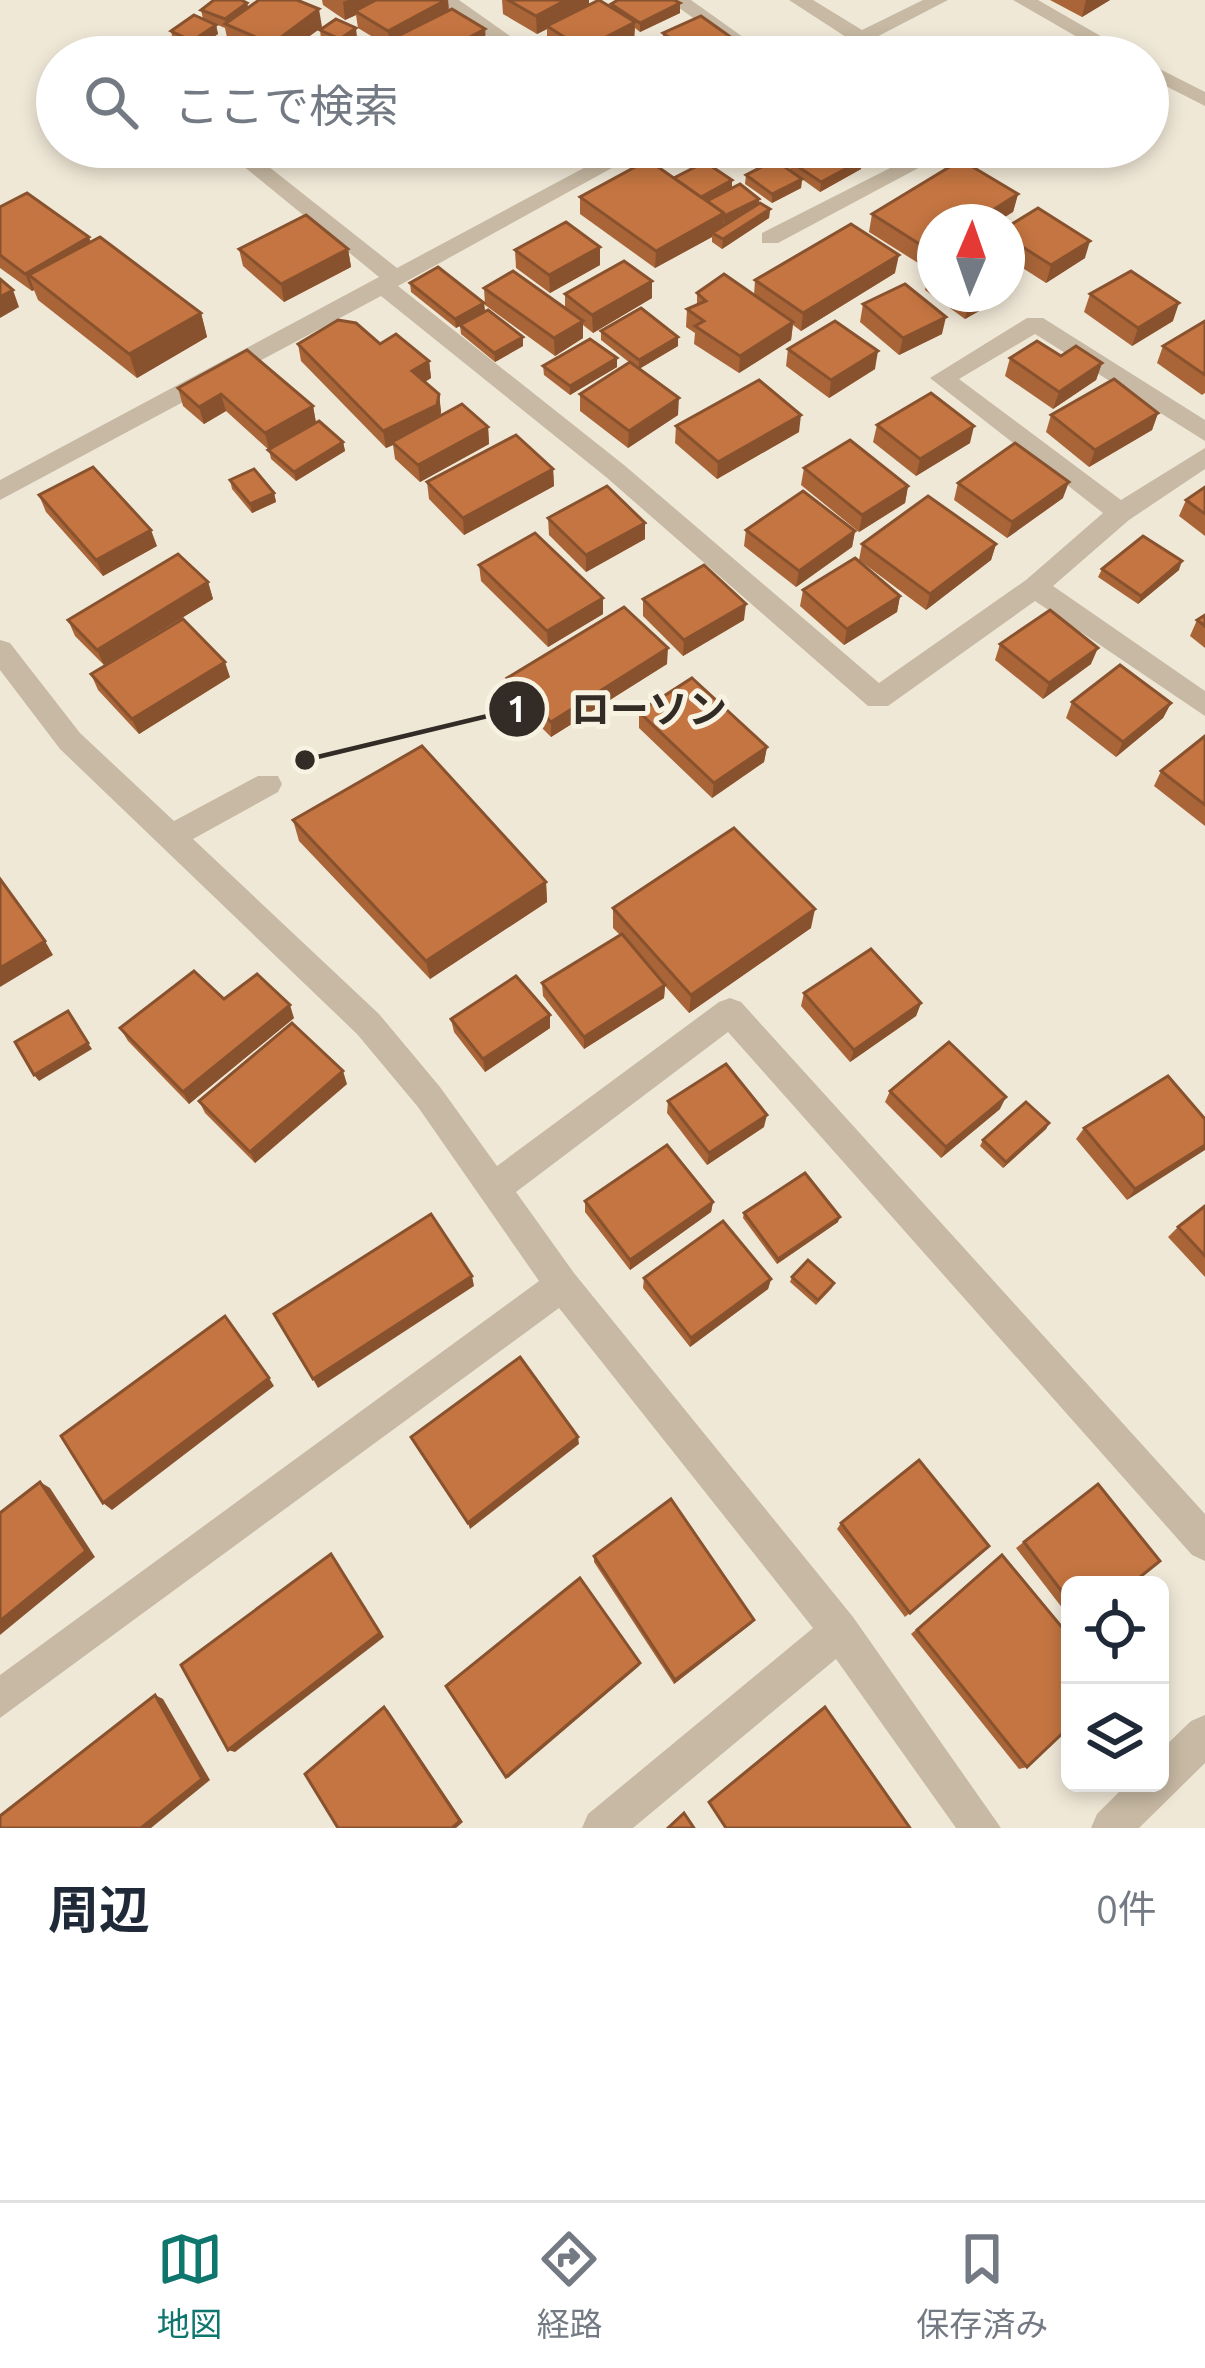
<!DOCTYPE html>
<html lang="ja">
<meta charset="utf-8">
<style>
body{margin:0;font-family:Ubuntu,"Noto Sans JP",sans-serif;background:#f2f2f3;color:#1f2937}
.controls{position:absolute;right:36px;bottom:36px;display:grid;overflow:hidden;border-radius:18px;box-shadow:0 6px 18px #0003}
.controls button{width:108px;height:108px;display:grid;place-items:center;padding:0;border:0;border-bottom:3px solid #e0e1e3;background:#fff;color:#1f2937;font:60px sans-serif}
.compass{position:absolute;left:917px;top:204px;width:108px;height:108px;border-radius:50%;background:#fff;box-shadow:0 6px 18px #0003;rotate:2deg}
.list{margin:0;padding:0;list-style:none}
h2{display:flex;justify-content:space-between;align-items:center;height:156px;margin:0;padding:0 48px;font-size:51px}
h2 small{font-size:39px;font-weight:400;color:#747a83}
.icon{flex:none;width:66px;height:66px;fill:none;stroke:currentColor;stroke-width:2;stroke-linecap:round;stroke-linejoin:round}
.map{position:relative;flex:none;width:1205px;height:1828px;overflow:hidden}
.search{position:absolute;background:#fff;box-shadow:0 6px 18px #0003;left:36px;right:36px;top:36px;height:132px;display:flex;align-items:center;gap:30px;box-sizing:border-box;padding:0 42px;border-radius:66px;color:#747a83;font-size:45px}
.sheet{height:372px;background:#fff}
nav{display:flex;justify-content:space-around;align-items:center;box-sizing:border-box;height:168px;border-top:3px solid #e0e1e3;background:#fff;font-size:33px;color:#747a83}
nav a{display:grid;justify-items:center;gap:6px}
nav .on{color:#0f766e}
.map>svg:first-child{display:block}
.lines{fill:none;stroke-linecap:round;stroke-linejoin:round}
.minor{fill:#c7b9a3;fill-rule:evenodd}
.wall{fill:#a96538}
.shaded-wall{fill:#89522e}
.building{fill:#c47541;stroke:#89522e;stroke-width:3}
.leader{fill:none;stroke:#332b25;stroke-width:4.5}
.callout-dot{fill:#332b25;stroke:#f8f2e2;stroke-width:4.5}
.mark-label{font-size:36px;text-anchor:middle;font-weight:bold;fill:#fff}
.callout-label{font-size:39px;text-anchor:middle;font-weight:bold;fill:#332b25;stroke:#f8f2e2;stroke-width:10;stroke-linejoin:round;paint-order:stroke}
</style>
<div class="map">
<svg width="1205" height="1828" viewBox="0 0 1205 1828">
<rect width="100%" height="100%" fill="#f0e8d7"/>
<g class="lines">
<!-- minor -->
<g class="minor">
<polygon points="436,0 459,0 540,57 517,57"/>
<polygon points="668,0 691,0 771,57 748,57"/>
<polygon points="789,0 813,0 862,30 923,0 948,0 838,57 812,57 846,37"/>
<polygon points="1013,0 1038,0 1137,57 1112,57"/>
<polygon points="1148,63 1205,92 1205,106 1148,77"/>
<polygon points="220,147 244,147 397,268 623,147 650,147 398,286 624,465 879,683 1026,580 1103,513 930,378 1027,318 1043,318 1205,420 1205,441 1035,334 959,379 1121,500 1205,448 1205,469 1129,520 1053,586 1205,691 1205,716 1035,601 888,706 868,706 606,477 381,296 0,500 0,480 379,277"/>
<polygon points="877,147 902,147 924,165 778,243 762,243 762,233 898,164"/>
<polygon points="0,640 10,643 80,733 174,821 258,776 278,776 282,784 278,792 193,839 379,1014 440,1087 497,1166 719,1002 730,998 741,1002 1205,1514 1205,1561 1192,1555 728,1032 516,1192 574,1273 853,1617 1001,1828 956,1828 836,1659 633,1828 582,1828 588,1814 813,1628 559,1308 0,1718 0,1675 539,1281 418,1107 357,1034 60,749 0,670"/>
<polygon points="1205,1715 1205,1763 1139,1828 1091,1828 1097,1814 1128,1783 1160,1783 1160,1751 1191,1721"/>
</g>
</g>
<!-- wall -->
<g class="wall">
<polygon points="322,0 448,0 449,11 485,29 486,47 467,57 392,57 391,48 358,28 356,15 345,20 323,5"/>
<polygon points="502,0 589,0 589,5 611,7 611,4 680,13 640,32 635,28 634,40 602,57 568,57 547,43 547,29 537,34 503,14"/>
<polygon points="1050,0 1110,0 1082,17"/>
<polygon points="247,3 248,7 322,27 281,57 264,57 228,42 225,28 203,19 201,10"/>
<polygon points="216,25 218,34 194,50 173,41 171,31"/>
<polygon points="320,30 357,37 341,48 343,49 344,57 297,57 340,48 321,39"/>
<polygon points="663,33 739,43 738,57 655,57 665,53 663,51"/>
<polygon points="521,147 560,147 537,159"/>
<polygon points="702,147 752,147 751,151 724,163"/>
<polygon points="761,147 802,147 779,159"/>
<polygon points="862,160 861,169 820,192 802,179 801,188 772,203 745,184 746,175 790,170 791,162"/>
<polygon points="674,178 732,189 759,199 759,203 770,209 769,218 722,249 712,242 712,237 655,268 580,214 580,197"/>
<polygon points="1018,194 1013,212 935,222 935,262 926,268 869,232 872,214"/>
<polygon points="0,207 91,242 201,313 207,337 137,378 38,300 34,290 32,291 0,268"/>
<polygon points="1007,227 1085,258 1046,283 1007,258"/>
<polygon points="239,249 348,249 351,267 284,302 243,266"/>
<polygon points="515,250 600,265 550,293 516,268"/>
<polygon points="935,270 935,294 1007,294 1013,276 1009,294 965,319 925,290 929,273"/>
<polygon points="895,273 801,331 793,325 791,340 739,373 694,344 695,333 686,327 687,309 697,305 697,293 754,295 755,280"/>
<polygon points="410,283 484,303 485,312 523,337 523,346 495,362 461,334 460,326 456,328 411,292"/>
<polygon points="484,288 565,308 565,294 652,298 593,333 583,325 583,338 555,356 485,305"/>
<polygon points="1090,294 1173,321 1132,346 1084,312"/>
<polygon points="863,304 942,334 899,355 860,322"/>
<polygon points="1205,321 1205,393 1202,395 1157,363 1163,346"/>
<polygon points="601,331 678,346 639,369 678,415 628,448 580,411 580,394 630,363 601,340"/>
<polygon points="298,344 380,344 429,361 431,378 425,382 439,394 441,415 488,427 489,444 420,482 395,459 393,445 386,448 301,361"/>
<polygon points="788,349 875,369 829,398 786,366"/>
<polygon points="1061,356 1102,363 1096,380 1053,409 1005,376 1010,358"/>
<polygon points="617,358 617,367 570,395 544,375 543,366"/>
<polygon points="178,388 313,406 316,423 343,442 345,451 296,481 271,459 269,450 226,411 204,424 183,406"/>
<polygon points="1158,413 1152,430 1089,467 1046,432 1051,415"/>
<polygon points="877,425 970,443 916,476 873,442"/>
<polygon points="676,426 799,432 717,479 675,443"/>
<polygon points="804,468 908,486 905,503 859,532 801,485"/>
<polygon points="553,469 554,486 464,535 429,499 427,482"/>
<polygon points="230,480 274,493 276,502 252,513 232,489"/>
<polygon points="958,483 1063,498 1007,538 954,500"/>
<polygon points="1205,487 1205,536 1179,516 1186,500"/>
<polygon points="39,495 157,546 103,576 46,512"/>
<polygon points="548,518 645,523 645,539 586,572 549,535"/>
<polygon points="746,530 855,531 852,547 796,587 744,546"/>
<polygon points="862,544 996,544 991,560 926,610 859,560"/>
<polygon points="479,565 603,614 548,647 481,581"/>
<polygon points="1102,569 1179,570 1138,604 1098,577"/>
<polygon points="208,582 213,599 104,665 75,636 68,620"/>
<polygon points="803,590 900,596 897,612 844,645 800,606"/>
<polygon points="643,599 744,620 683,656 643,616"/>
<polygon points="1205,615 1205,648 1190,636 1197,620"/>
<polygon points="1000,644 1091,664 1043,699 995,660"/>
<polygon points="667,664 551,737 508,694 507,678"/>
<polygon points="91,674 230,677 139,734 98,690"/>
<polygon points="1072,702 1171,703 1163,718 1116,757 1066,718"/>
<polygon points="639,712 767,747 764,762 712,798 639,728"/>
<polygon points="1205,736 1205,826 1154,786 1161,771"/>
<polygon points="293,820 546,882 547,902 430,979 299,841"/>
<polygon points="613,908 811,928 689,1013 665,986 664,998 584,1049 543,996 542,983 620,935 613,928"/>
<polygon points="804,993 921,1003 916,1016 850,1062 801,1006"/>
<polygon points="224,999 294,1018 189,1104 128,1041 120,1028"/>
<polygon points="550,1015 550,1028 485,1072 454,1032 451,1019"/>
<polygon points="347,1084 255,1163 205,1113 199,1101"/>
<polygon points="890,1091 1000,1109 941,1158 885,1102"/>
<polygon points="668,1101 764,1127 707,1165 667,1113"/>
<polygon points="1205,1119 1127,1200 1076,1139 1084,1128"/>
<polygon points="1049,1123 1046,1129 1003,1168 980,1146 983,1140"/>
<polygon points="585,1201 713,1202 711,1212 630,1270 585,1212"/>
<polygon points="1205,1206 1205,1277 1168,1237 1178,1227"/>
<polygon points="744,1213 838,1222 777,1264 743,1218"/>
<polygon points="792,1277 834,1283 832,1288 816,1305 790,1282"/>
<polygon points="644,1278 771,1279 768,1289 690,1347 643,1288"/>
<polygon points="1098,1484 1070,1585 1070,1618 1016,1548"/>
<polygon points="841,1523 989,1546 905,1617 837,1529"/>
<polygon points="594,1556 751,1624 674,1684 594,1562"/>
<polygon points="994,1561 1027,1767 1019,1769 911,1634"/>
</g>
<!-- shaded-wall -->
<g class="shaded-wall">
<polygon points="348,0 388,0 355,11 356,15 345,20 343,2"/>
<polygon points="448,0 449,17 390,40 390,48 388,31"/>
<polygon points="566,0 589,0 589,5 547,26 547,29 537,34 536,16"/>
<polygon points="1086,0 1110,0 1082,17"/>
<polygon points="247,3 249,12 226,25 225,19"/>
<polygon points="680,3 680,13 640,32 640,23"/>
<polygon points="319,9 322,27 281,57 274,57 272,44"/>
<polygon points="635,22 634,40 602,57 583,57 583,49"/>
<polygon points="216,25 218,34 194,50 192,41"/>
<polygon points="356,28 357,37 341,48 340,39"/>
<polygon points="485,29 486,47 467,57 432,57"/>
<polygon points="739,43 738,57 708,57"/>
<polygon points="537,147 560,147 537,159"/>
<polygon points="740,147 752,147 751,151 724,163 725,154"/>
<polygon points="781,147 802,147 779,159"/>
<polygon points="862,160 861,169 820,192 821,182"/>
<polygon points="802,179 801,188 772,203 772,194"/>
<polygon points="732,180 732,189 696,208 696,199"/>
<polygon points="1018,194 1013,212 997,222 974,222"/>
<polygon points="759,199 758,208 724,226 724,216"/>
<polygon points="770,209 769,218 722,249 723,239"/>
<polygon points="724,213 723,231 712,233 712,237 655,268 656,251"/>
<polygon points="89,237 95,254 29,275 34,290 32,291 25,274"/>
<polygon points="1090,241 1085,258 1046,283 1051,265"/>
<polygon points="600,247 600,265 550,293 549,275"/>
<polygon points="935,247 935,262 926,268 929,250"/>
<polygon points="348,249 351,267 284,302 281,284"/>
<polygon points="899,255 895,273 801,331 803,313"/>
<polygon points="1013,276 1009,294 965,319 969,302 982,294 1007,294 1007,280"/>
<polygon points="652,281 652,298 593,333 592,315"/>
<polygon points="13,290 19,307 0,318 0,297"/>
<polygon points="484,303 485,312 456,328 455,319"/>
<polygon points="1179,303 1173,321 1132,346 1138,328"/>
<polygon points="201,313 207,337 137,378 129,354"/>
<polygon points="946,317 942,334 899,355 903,338"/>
<polygon points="583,321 583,338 555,356 554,338"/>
<polygon points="793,322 791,340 739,373 740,356"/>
<polygon points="523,337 523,346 495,362 494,353"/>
<polygon points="678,337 678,346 639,369 639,360"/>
<polygon points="878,351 875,369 829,398 831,380"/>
<polygon points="617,358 617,367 570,395 570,386"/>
<polygon points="429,361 431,378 414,388 412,371"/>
<polygon points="1102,363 1096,380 1053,409 1059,392"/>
<polygon points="221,394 226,411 204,424 199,407"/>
<polygon points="439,394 441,411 439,422 392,442 393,445 386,448 383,431"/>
<polygon points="679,398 678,415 628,448 629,431"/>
<polygon points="313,406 316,423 269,450 265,433"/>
<polygon points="1158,413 1152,430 1089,467 1095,450"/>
<polygon points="801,415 799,432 717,479 718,462"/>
<polygon points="974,426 970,443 916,476 920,459"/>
<polygon points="488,427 489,444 420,482 418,465"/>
<polygon points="343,442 345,451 296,481 294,472"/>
<polygon points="553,469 554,486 464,535 463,518"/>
<polygon points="1069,482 1063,498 1007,538 1012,522"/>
<polygon points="908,486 905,503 859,532 862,515"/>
<polygon points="274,493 276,502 252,513 250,504"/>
<polygon points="645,523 645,539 586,572 586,555"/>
<polygon points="151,530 157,546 103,576 96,560"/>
<polygon points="855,531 852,547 796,587 799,571"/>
<polygon points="996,544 991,560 926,610 930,594"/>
<polygon points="1182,561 1179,570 1138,604 1141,596"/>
<polygon points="208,582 213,599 104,665 97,650"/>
<polygon points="900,596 897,612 844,645 847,629"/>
<polygon points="603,598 603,614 548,647 547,631"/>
<polygon points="746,604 744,620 683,656 684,640"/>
<polygon points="668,648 667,664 551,737 551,722"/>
<polygon points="1098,648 1091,664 1043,699 1049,683"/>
<polygon points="225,662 230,677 139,734 132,719"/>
<polygon points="1171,703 1163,718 1116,757 1123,742"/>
<polygon points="767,747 764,762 712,798 714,783"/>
<polygon points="546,882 547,902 430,979 426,961"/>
<polygon points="815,909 811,928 689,1013 691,995"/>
<polygon points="45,941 53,955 0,987 0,968"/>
<polygon points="665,985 664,998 584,1049 584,1037"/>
<polygon points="921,1003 916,1016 850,1062 854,1050"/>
<polygon points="290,1005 294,1018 189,1104 183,1092"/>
<polygon points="550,1015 550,1028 485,1072 483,1059"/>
<polygon points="88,1043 92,1049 39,1081 34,1075"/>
<polygon points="343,1071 347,1084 255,1163 250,1152"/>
<polygon points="1006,1097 1000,1109 941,1158 946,1147"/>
<polygon points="767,1115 764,1127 707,1165 709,1153"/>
<polygon points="1049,1123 1046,1129 1003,1168 1006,1162"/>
<polygon points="1205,1145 1205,1150 1127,1200 1135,1189"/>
<polygon points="713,1202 711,1212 630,1270 630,1260"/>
<polygon points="840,1217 838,1222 777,1264 778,1259"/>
<polygon points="472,1276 474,1286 318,1388 313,1379"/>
<polygon points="771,1279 768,1289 690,1347 691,1338"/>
<polygon points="269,1378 274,1386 112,1510 103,1503"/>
<polygon points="578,1437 579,1444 470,1529 468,1523"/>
<polygon points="40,1482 50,1488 95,1557 0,1635 0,1621"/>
<polygon points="331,1554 384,1637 235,1752 228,1750"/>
<polygon points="754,1620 751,1624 674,1684 675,1680"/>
<polygon points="640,1663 639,1666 508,1778 506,1777"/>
<polygon points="155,1695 163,1699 210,1780 151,1828 141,1828"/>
<polygon points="384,1707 388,1710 463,1822 456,1828 452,1828"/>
</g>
<!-- building -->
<g class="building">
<polygon points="214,0 241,0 247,3 225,19 201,10"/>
<polygon points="259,0 297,0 319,9 272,44 225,24"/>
<polygon points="376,0 446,0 388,31 355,11"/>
<polygon points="508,0 566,0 536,16"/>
<polygon points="599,0 635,22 583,49 547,26"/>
<polygon points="618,0 674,0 680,3 640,23 611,4"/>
<polygon points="452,9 485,29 432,57 416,57 390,40"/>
<polygon points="194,15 216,25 192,41 171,31"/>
<polygon points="701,16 739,43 708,57 696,57 663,33"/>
<polygon points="336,19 356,28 340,39 320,30"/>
<polygon points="167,39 193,51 184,57 141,57"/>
<polygon points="320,40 343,49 332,57 297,57"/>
<polygon points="518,48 532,57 500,57"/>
<polygon points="674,49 686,57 655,57"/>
<polygon points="715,147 740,147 725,154"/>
<polygon points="819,147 842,147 862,160 821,182 791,162"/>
<polygon points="648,160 724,213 656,251 580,197"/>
<polygon points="775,160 802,179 772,194 746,175"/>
<polygon points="961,160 1018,194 974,222 935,222 935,247 929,250 872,214"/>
<polygon points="705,162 732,180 701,197 674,178"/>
<polygon points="740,184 759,199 724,216 724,213 707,201"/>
<polygon points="27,193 89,237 25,274 0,255 0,207"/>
<polygon points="760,203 770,209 723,239 712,233"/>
<polygon points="1038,208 1090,241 1051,265 1007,237 1007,227"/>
<polygon points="306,215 348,249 281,284 239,249"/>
<polygon points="566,222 600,247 549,275 515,250"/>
<polygon points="851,224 899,255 803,313 755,280"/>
<polygon points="100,237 201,313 129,354 29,275"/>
<polygon points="624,261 652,281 592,315 565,294"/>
<polygon points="438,267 484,303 455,319 410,283"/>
<polygon points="513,271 583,321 554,338 484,288"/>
<polygon points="1131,271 1179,303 1138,328 1090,294"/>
<polygon points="724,274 793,322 740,356 695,326 704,321 687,309 706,301 697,293"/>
<polygon points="0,279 13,290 0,297"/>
<polygon points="905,284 946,317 903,338 863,304"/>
<polygon points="958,294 982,294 969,302"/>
<polygon points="641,308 678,337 639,360 601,331"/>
<polygon points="488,310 523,337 494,353 460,325"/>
<polygon points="338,320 356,323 380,344 396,334 429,361 412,371 439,394 437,405 383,431 298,344"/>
<polygon points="835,321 878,351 831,380 788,349"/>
<polygon points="1205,321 1205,375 1163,346"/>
<polygon points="590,339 617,358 570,386 543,366"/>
<polygon points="1037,341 1061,356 1076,346 1102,363 1059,392 1010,358"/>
<polygon points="247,350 313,406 265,433 221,394 199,407 178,388"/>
<polygon points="630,362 679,398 629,431 580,394"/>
<polygon points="1114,379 1158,413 1095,450 1051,415"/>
<polygon points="759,380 801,415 718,462 676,426"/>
<polygon points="931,393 974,426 920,459 877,425"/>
<polygon points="462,404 488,427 418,465 392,442"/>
<polygon points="319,421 343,442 294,472 268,450"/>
<polygon points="516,435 553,469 463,518 427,482"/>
<polygon points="850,440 908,486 862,515 804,468"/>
<polygon points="1015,443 1069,482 1012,522 958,483"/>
<polygon points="93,467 151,530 96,560 39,495"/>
<polygon points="254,469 274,493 250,504 230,480"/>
<polygon points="607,486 645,523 586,555 548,518"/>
<polygon points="1205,487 1205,514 1186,500"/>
<polygon points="803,491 855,531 799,571 746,530"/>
<polygon points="928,496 996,544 930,594 862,544"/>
<polygon points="535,533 603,598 547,631 479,565"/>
<polygon points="1143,536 1182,561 1141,596 1102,569"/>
<polygon points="178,554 208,582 97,650 68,620"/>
<polygon points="855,558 900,596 847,629 803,590"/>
<polygon points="704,565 746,604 684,640 643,599"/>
<polygon points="624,607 668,648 551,722 507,678"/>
<polygon points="1050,610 1098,648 1049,683 1000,644"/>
<polygon points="1205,615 1205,626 1197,620"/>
<polygon points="183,619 225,662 132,719 91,674"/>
<polygon points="1120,665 1171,703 1123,742 1072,702"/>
<polygon points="692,678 767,747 714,783 639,712"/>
<polygon points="1205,736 1205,805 1161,771"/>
<polygon points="422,746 546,882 426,961 293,820"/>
<polygon points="734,828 815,909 691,995 613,908"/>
<polygon points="0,879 45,941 0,968"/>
<polygon points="622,934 665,985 584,1037 542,983"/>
<polygon points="871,949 921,1003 854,1050 804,993"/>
<polygon points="194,971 224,999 257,974 290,1005 183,1092 120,1028"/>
<polygon points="516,976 550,1015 483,1059 451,1019"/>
<polygon points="68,1011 88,1043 34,1075 15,1042"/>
<polygon points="292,1023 343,1071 250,1152 199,1101"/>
<polygon points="949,1042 1006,1097 946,1147 890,1091"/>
<polygon points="726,1064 767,1115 709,1153 668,1101"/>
<polygon points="1168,1076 1205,1119 1205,1145 1135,1189 1084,1128"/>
<polygon points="1026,1102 1049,1123 1006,1162 983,1140"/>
<polygon points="667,1145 713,1202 630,1260 585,1201"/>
<polygon points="805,1173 840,1217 778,1259 744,1213"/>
<polygon points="1205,1206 1205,1256 1178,1227"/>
<polygon points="431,1214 472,1276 313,1379 274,1314"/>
<polygon points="723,1221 771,1279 691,1338 644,1278"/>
<polygon points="808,1260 834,1283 818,1300 792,1277"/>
<polygon points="225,1316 269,1378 103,1503 61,1436"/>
<polygon points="520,1357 578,1437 468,1523 411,1437"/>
<polygon points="919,1460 989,1546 910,1613 841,1523"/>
<polygon points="40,1482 86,1551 0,1621 0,1513"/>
<polygon points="1098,1484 1160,1561 1130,1585 1070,1585 1070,1602 1024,1542"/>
<polygon points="671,1499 754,1620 675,1680 594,1556"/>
<polygon points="331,1554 380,1633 228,1750 181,1665"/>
<polygon points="1002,1555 1070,1637 1070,1726 1027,1767 917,1630"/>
<polygon points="580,1578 640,1663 506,1777 446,1686"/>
<polygon points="155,1695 202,1779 141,1828 0,1828 0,1816"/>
<polygon points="384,1707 460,1821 452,1828 338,1828 305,1774"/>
<polygon points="825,1707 910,1828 726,1828 709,1802"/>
<polygon points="684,1813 694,1828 668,1828"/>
</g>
<!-- callouts -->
<path class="leader" d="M305 760L517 709"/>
<g class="callout-dot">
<circle cx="305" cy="760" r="12"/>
<circle cx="517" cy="709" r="30"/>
</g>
<g class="mark-label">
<text x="517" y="722">1</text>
</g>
<g class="callout-label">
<text x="649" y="723">ローソン</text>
</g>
</svg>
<div class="controls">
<button><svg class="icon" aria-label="locate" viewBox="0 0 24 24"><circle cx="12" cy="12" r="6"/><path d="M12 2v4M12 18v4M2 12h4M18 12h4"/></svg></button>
<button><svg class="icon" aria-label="layers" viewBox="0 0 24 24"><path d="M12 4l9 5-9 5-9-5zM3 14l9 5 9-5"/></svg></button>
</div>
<svg class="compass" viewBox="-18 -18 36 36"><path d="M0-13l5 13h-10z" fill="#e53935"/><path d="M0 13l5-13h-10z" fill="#747a83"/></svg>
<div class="search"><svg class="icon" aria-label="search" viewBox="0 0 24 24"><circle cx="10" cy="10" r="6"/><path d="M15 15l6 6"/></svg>ここで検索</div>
</div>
<section class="sheet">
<h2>周辺<small>0件</small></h2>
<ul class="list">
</ul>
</section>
<nav>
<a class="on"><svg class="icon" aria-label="map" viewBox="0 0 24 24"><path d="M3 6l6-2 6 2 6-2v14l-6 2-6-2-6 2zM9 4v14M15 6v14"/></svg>地図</a>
<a><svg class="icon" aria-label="directions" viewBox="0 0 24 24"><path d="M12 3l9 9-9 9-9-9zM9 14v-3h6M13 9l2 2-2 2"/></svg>経路</a>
<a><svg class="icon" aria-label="saved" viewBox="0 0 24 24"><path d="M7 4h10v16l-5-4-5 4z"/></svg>保存済み</a>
</nav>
